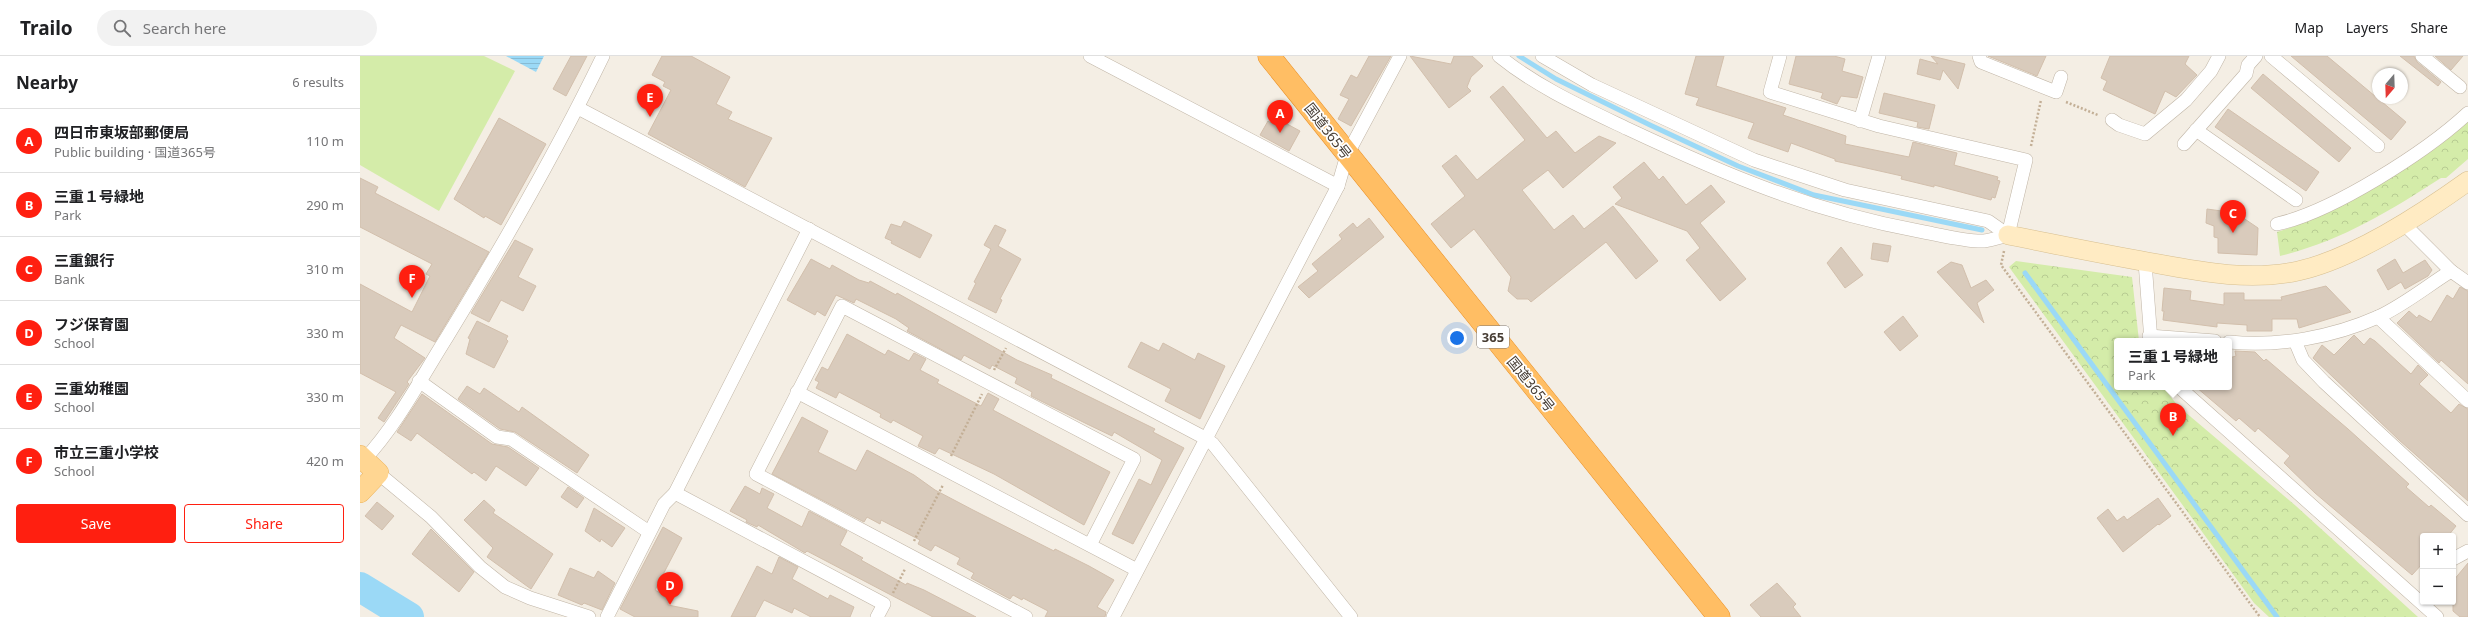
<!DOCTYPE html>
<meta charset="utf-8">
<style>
body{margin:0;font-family:"Noto Sans","Noto Sans JP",sans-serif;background:#f2f2f2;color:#202124}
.controls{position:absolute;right:12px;bottom:12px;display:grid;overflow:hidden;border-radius:4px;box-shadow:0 1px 3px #0004}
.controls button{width:36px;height:36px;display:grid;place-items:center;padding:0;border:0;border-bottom:1px solid #e0e0e0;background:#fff;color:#202124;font:20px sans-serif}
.compass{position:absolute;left:2012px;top:12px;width:36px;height:36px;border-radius:50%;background:#fff;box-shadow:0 1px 3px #0004;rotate:199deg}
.you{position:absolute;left:1097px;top:282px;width:14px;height:14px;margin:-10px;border:3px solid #fff;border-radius:50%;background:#1a73e8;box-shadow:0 0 0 6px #1a73e833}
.badge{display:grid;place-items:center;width:26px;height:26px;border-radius:50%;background:#ff1f10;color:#fff;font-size:13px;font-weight:700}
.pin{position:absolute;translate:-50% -33px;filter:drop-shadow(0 1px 2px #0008)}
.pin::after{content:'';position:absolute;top:21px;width:14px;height:12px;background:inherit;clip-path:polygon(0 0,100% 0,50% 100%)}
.popup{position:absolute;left:1754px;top:282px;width:118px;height:52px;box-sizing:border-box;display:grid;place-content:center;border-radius:4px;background:#fff;filter:drop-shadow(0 1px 3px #0005);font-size:13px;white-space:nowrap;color:#757577}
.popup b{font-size:15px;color:#202124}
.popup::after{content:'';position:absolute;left:50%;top:100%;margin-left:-8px;border:8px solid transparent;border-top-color:#fff}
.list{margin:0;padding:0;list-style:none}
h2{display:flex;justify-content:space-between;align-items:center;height:52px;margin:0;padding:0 16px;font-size:17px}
h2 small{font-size:13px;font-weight:400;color:#757577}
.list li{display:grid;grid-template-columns:26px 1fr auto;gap:12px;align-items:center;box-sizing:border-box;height:64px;padding:0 16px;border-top:1px solid #e0e0e0}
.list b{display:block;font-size:15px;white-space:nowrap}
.list p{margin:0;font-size:13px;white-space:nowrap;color:#757577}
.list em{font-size:13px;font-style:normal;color:#757577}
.actions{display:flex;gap:8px;padding:12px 16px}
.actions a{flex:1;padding:9px 0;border:1px solid #ff1f10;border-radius:4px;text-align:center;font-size:14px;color:#ff1f10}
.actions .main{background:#ff1f10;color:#fff}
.icon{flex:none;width:22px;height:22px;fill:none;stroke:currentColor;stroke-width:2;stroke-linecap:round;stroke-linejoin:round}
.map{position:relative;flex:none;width:2108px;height:561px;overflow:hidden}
header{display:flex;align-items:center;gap:24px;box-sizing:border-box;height:56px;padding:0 20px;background:#fff;border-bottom:1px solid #e0e0e0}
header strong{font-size:19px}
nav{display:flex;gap:22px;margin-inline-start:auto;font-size:14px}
.search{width:280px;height:36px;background:#f2f2f2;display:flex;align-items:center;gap:10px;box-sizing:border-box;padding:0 14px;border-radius:22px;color:#757577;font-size:15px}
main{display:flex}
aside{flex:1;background:#fff}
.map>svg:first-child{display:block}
.forest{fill:url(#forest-crowns)}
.garden{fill:#d4eca9}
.water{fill:url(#water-rules)}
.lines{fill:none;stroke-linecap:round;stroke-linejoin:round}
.stream{stroke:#9bd9f6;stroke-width:5}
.river{stroke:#9bd9f6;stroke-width:30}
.building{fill:#d9cbbc;stroke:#d2bfac}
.street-casing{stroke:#c0b5a6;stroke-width:14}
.secondary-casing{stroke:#d7bf90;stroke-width:20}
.primary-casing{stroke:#edb359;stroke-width:22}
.highway-casing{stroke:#ea9128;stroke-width:23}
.path{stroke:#c3af96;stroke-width:2.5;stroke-dasharray:2 2;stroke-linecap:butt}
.street{stroke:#fff;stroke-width:13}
.secondary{stroke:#ffebc3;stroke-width:19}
.primary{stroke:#ffd692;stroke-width:21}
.highway{stroke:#ffbe64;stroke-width:22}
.labels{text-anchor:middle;stroke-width:3.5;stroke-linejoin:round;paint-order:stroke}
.shield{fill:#fff;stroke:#7e7771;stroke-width:1}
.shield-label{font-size:13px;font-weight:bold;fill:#473d34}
.street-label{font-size:14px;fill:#473d34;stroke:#fff}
</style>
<header>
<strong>Trailo</strong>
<div class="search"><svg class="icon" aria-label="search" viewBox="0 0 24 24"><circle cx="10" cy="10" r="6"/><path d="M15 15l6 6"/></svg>Search here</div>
<nav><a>Map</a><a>Layers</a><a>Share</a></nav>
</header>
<main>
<aside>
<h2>Nearby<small>6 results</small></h2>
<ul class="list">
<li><span class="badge">A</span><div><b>四日市東坂部郵便局</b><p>Public building · 国道365号</p></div><em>110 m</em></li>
<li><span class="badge">B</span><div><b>三重１号緑地</b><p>Park</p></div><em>290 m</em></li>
<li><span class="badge">C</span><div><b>三重銀行</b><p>Bank</p></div><em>310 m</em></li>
<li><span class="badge">D</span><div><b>フジ保育園</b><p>School</p></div><em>330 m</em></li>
<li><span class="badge">E</span><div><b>三重幼稚園</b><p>School</p></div><em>330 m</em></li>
<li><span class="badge">F</span><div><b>市立三重小学校</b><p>School</p></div><em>420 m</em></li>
</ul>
<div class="actions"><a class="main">Save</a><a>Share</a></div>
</aside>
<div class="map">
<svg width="2108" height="561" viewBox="0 0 2108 561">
<defs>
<pattern id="forest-crowns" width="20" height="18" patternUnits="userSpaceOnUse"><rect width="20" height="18" fill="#d4eca9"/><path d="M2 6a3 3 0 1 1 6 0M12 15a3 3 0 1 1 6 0" fill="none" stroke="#b7cb92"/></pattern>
<pattern id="water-rules" width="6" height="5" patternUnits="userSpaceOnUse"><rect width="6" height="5" fill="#9bd9f6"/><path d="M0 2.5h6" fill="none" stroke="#87bbd4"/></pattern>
</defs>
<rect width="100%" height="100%" fill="#f4eee4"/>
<!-- forest -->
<g class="forest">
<path d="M2108,64v39l-22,19h-5c-53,34 -100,63 -161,78l-3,-24c22,-6 41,-17 61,-27 46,-24 92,-49 130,-85z"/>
<polygon points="1656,205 1772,221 1779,285 1757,285 1757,331 1803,331 1818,350 1936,450 2058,561 1909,561 1894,547 1649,211"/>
</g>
<!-- garden -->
<polygon class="garden" points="0,0 124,0 155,15 79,155 0,109"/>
<!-- water -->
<polygon class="water" points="146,0 184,0 176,16"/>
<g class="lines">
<!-- stream -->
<g class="stream">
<polyline points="1159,0 1196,23 1290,69 1378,110 1454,139 1622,174"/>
<polyline points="1665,217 1917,561"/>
</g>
<!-- river -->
<polyline class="river" points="0,531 49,561"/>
</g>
<!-- building -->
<g class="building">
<polygon points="211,0 227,0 206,40 193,33"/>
<polygon points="302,0 331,0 370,21 356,48 372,56 368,63 412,82 385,131 288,78 311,34 303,30 305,26 292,19"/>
<polygon points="1009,0 1031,0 991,70 978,63 989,43 980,39 991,19 997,22"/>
<polygon points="1050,0 1091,8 1094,0 1112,0 1123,10 1111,21 1107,31 1111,35 1089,52"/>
<polygon points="1336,0 1364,0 1356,30 1426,52 1423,59 1486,80 1485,88 1549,101 1553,86 1597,97 1594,109 1638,121 1637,124 1640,125 1635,142 1632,141 1631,144 1574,129 1574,131 1541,123 1542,120 1475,105 1475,103 1431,87 1428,96 1388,82 1394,67 1336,49 1339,42 1325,38"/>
<polygon points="1436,0 1474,0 1485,3 1482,15 1503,21 1497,42 1481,40 1477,48 1461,42 1463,37 1429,28"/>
<polygon points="1571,0 1605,8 1598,33 1583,14 1580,24 1557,18 1560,3 1578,8"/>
<polygon points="1628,0 1686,0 1677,20"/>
<polygon points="1750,0 1829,0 1825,8 1837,19 1816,41 1805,35 1795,58 1743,34 1747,25 1741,22"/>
<polygon points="1931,0 1967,0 2046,66 2031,84"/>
<polygon points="2040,0 2054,0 2057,6 2081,26 2078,30"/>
<polygon points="2075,0 2103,0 2091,14"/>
<polygon points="1903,18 1991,92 1979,106 1891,32"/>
<polygon points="1143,30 1187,82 1196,75 1215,97 1239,80 1256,87 1203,132 1188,114 1162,134 1194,174 1213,159 1224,173 1253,150 1298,205 1276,223 1246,186 1171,246 1168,243 1157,243 1148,235 1151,221 1114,173 1091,192 1071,168 1105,140 1082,110 1096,99 1117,124 1165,84 1130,41"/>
<polygon points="1524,37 1575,49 1569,73 1557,71 1558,66 1519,57"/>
<polygon points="1868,53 1959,116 1946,135 1855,71"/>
<polygon points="139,62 186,88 141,169 125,160 124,162 94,143"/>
<polygon points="916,62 940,75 929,95 900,79 908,65 913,68"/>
<polygon points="1284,106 1299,124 1303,120 1326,149 1351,129 1365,146 1340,167 1386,223 1360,245 1326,204 1340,192 1327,175 1255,148 1262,142 1253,131"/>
<polygon points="0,122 18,131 15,137 129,196 75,286 41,269 34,282 65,302 47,326 49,328 24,366 18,362 36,336 0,317 0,228 52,256 70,220 66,218 72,208 0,171"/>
<polygon points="1847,153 1876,157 1898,172 1897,199 1858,197 1858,182 1854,181 1854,170 1846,167"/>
<polygon points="1009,162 1024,181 949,242 938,231 958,215 952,208 982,183 979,179 993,167 997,172"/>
<polygon points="544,165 572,179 560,202 531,187 532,185 525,182 531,168 541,171"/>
<polygon points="635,169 646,174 638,190 661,203 640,243 642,244 636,257 608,243 616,227 614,226 631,193 624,189"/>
<polygon points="155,184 173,193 158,221 176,230 163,255 141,244 129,266 111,257"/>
<polygon points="1513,187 1531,190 1528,206 1511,203"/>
<polygon points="1481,191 1503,219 1485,232 1467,207"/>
<polygon points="451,203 470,213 472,209 499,224 509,227 510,225 536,239 537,237 657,304 692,319 691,322 795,373 793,376 824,392 773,488 752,478 779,423 791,429 802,404 754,376 752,380 727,368 671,340 672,336 655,327 657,322 632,309 630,313 604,299 601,304 547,275 549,272 536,263 496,243 494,247 476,239 465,260 457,255 455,259 427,244"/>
<polygon points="2035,203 2043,217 2065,204 2072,214 2068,220 2045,233 2041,226 2028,234 2017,214"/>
<polygon points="1591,206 1602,209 1611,232 1626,224 1634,234 1617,247 1624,267 1577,216"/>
<polygon points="1966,230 1991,256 1939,272 1937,263 1912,263 1912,275 1887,275 1887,269 1857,267 1857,271 1803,264 1804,255 1802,255 1804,232 1831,235 1830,244 1864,249 1864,237 1884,237 1884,244 1922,244 1921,241"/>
<polygon points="2100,231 2108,235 2108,328 2081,304 2079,307 2037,267 2049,255 2057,262 2059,259 2071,266 2087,239 2093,243"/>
<polygon points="1543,260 1558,280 1540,295 1524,276"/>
<polygon points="117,265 148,280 146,283 148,285 134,312 106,298 110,283 108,282"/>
<polygon points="487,278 525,299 528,294 549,305 554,297 566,303 560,314 579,324 577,327 621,350 628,337 639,343 633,354 750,416 724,469 634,418 579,392 575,398 558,390 563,380 533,364 531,367 520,361 521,358 479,336 476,342 456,332 459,326 455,324 462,311 468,314"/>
<polygon points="1994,279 2004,289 2010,282 2015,285 2051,318 2058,309 2068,319 2059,328 2091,357 2099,348 2108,353 2108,445 2039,384 1953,302 1962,289 1974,299"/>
<polygon points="781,286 799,295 803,287 835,304 838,297 865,310 840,363 805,345 811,333 768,311"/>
<polygon points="1875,295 1895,296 1904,305 1906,303 1988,373 2049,428 2046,431 2069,451 2071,449 2096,470 2088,480 2063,480 2063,507 2052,519 1955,437 1924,407 1930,400 1898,372 1895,376 1879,362 1876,365 1836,331 1869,331 1869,302 1876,300"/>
<polygon points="107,330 120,338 124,332 159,356 162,351 229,399 217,417 155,376 140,373 98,343"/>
<polygon points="62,338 132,388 148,391 179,412 166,430 136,410 126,425 114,416 112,418 57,377 51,385 37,376"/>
<polygon points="442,361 468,375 458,396 496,415 507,394 554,419 575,434 613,454 694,495 695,493 729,510 754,524 737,551 746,556 745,561 685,561 688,555 663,542 662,544 653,539 650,543 611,522 614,517 597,508 600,502 575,489 571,495 558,488 560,484 521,464 520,468 507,461 504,466 412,418"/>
<polygon points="385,430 400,438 402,432 414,438 407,452 442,471 449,455 487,475 480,489 503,502 501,504 546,529 547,527 564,534 616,561 573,561 447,495 445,497 398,469 397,471 386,466 387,464 370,455"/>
<polygon points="208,431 224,442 217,452 201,441"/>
<polygon points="1798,442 1811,460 1799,469 1798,468 1763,496 1737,462 1748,453 1757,465 1764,460 1767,464"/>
<polygon points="124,444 135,454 133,457 193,498 171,533 127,501 133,492 104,464"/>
<polygon points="17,446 34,460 22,474 5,460"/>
<polygon points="234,452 265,472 252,491 241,483 240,486 225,475"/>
<polygon points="303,471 322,482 295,534 309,542 308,549 338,555 338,561 275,561 260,553"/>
<polygon points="71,473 114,516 99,536 52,498"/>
<polygon points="419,501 438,511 432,523 468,543 470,539 494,551 490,561 451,561 434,552 432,557 404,544 395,561 371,561 397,510 412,518"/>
<polygon points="2108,507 2108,561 2100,561 2093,555 2093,525"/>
<polygon points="210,512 234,522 238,515 255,527 242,554 224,547 222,549 198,539"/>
<polygon points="1417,527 1436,548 1433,551 1441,561 1401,561 1390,549"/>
</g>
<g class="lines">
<!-- street casing -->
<g class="street-casing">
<g id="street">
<polyline points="730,0 978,130"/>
<path d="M1139,0c38,31 85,52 129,73 98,46 183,82 291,102 17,3 48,11 65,10 8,-1 17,-4 24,-6"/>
<polyline points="1182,0 1232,29 1394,104 1485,134 1628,165 1648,179"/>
<polyline points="1420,0 1410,36 1519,70 1666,104 1648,179"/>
<polyline points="1619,0 1621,6 1696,36 1701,21"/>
<polyline points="1911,0 2018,90"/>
<polyline points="2062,0 2100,31"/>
<polyline points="218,52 845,382 853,388 991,561"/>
<polyline points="1752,64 1759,69 1785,78 1826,44 1851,15 1859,0"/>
<polyline points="1500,65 1519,0"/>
<polyline points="1836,74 1936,144"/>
<polyline points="1824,88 1886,18 1888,9 1896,0"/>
<polyline points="2043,167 2091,215 2108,227"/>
<path d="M1917,168c55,-12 149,-72 191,-111"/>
<polyline points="1785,206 1791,285"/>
<polyline points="2018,261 2108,345"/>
<polyline points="1789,280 1855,285"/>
<polyline points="1935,285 1943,304 1964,326 2108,459"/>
<path d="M1869,286c50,5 104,-5 149,-25 26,-12 49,-31 73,-46"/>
<polyline points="59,325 137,381 151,383 289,476"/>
<polyline points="1819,331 2077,561"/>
<polyline points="437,336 777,514"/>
<path d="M4,404c33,-35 57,-82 83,-123 56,-92 109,-184 156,-281"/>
<polyline points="18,417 71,461 120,511 145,531 170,542 229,561"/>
<polyline points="315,437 524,548 517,561"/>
<polyline points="2093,503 2108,495"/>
<polyline points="247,561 304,448 315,437 449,173"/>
<polyline points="666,561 396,418 482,250 774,403 730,489"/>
<polyline points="753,561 978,130 987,99 1040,0"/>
</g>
</g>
<!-- secondary casing -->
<g class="secondary-casing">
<path id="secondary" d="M1648,179c46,9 93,19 140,27 49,9 100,20 150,9 55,-12 124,-57 170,-90"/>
</g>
<!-- primary casing -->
<g class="primary-casing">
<polyline id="primary" points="0,400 18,417 0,436"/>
</g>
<!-- highway casing -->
<g class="highway-casing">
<polyline id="highway" points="909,0 1359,561"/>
</g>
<!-- path -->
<g class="path">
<polyline points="1706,46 1738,59"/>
<polyline points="1671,90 1681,44"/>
<polyline points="1644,195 1641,209 1900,561"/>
<polyline points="634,314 646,292"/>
<polyline points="591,400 622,338"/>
<polyline points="554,485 583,429"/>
<polyline points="533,537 545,513"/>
</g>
<!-- street -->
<use href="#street" class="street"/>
<!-- secondary -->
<use href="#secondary" class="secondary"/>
<!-- primary -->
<use href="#primary" class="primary"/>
<!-- highway -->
<use href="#highway" class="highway"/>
</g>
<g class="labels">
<!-- shield labels -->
<rect class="shield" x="1117" y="270" width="32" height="22" rx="3"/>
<g class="shield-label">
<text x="1133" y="286">365</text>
</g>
<!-- street labels -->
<g class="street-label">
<text transform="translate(968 75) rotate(52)" y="5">国道365号</text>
<text transform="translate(1171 328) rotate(51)" y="5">国道365号</text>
</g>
</g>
</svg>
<div class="controls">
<button>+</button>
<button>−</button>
</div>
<svg class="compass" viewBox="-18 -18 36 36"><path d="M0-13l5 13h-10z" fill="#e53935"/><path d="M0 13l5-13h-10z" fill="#757577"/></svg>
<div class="you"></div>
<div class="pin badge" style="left:920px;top:77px">A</div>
<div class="pin badge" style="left:1813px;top:380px">B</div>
<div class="popup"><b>三重１号緑地</b>Park</div>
<div class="pin badge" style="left:1873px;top:177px">C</div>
<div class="pin badge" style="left:310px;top:549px">D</div>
<div class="pin badge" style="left:290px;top:61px">E</div>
<div class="pin badge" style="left:52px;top:242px">F</div>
</div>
</main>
